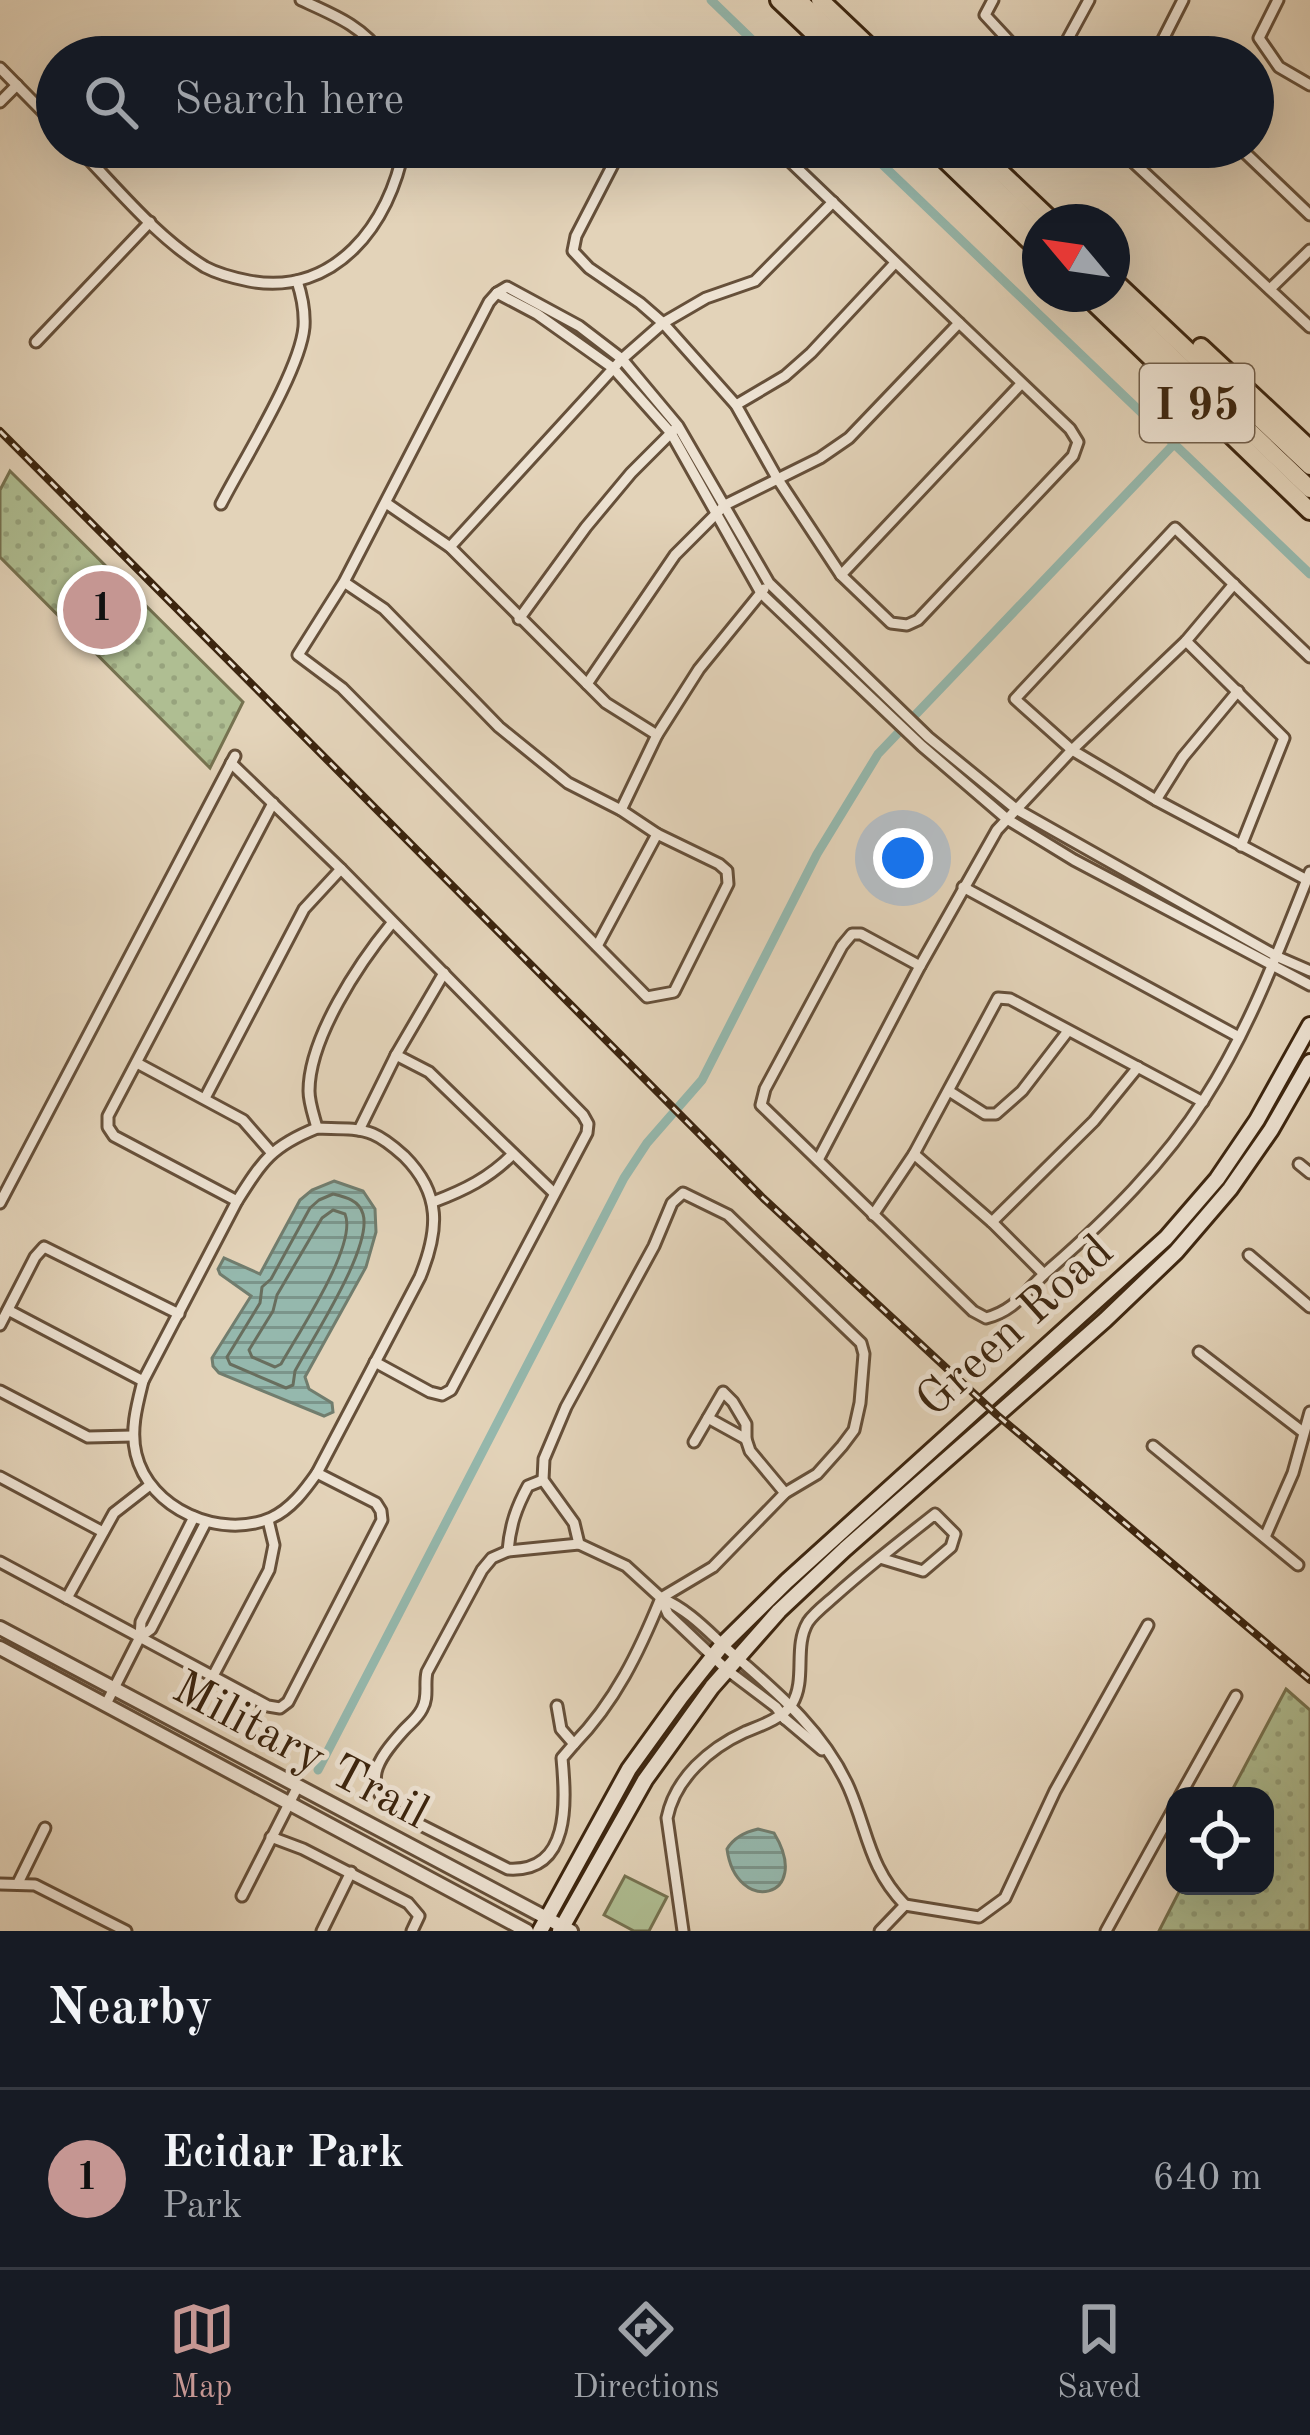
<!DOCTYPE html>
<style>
body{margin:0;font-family:"Old Standard TT",serif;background:#20242c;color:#f1f3f6}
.controls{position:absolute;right:36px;bottom:36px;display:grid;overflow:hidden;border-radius:24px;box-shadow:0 12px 48px #0002}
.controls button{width:108px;height:108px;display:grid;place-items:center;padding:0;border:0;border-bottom:3px solid #363941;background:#171b24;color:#f1f3f6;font:60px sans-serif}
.compass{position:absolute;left:1022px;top:204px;width:108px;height:108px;border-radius:50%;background:#171b24;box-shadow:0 12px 48px #0002;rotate:299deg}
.you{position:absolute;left:903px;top:858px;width:42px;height:42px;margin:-30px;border:9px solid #fff;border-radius:50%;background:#1a73e8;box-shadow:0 0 0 18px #1a73e833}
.badge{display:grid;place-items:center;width:78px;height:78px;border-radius:50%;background:#c59692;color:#111;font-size:39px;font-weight:700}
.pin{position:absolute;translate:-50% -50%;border:6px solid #fff;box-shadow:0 3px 12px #0006}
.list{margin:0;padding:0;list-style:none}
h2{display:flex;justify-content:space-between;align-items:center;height:156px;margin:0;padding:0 48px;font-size:51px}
h2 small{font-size:39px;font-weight:400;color:#9ea1a6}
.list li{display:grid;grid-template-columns:78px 1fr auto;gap:36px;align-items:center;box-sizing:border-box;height:180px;padding:0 48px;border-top:3px solid #363941}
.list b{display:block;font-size:45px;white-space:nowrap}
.list p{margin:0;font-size:39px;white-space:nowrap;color:#9ea1a6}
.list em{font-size:39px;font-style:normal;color:#9ea1a6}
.icon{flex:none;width:66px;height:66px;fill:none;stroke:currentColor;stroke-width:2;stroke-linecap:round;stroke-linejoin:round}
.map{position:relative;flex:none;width:1310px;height:1931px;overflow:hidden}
.search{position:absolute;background:#171b24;box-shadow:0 12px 48px #0002;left:36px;right:36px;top:36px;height:132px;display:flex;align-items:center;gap:30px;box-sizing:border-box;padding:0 42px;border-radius:66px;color:#9ea1a6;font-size:45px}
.sheet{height:336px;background:#171b24}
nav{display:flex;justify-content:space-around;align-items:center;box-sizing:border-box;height:168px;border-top:3px solid #363941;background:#171b24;font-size:33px;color:#9ea1a6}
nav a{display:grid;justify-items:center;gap:6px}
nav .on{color:#c59692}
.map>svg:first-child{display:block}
.grass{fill:url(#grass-dots);stroke:#767250;stroke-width:3}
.pitch{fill:#afbe92;stroke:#767250;stroke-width:3}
.water{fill:url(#water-rules);stroke:#717d6e;stroke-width:3}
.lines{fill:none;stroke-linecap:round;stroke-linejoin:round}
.shore{stroke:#686e5e;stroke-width:3}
.canal{stroke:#95b8ad;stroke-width:9}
.minor-casing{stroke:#66503a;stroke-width:15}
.tertiary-casing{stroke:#66503a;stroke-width:18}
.secondary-casing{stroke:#3c250f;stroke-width:20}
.motorway-casing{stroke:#3c250f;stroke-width:22}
.minor{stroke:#ede2d2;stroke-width:9}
.tertiary{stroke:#ede2d2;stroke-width:12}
.secondary{stroke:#ede2d2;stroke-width:14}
.motorway{stroke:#e3d3b9;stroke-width:16}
.rail-casing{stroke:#3c250f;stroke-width:8}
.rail{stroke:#ede2d2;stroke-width:3;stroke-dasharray:9;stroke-linecap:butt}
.labels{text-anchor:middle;stroke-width:10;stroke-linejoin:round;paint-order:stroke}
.shield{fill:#ede2d2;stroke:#715e4a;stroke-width:3}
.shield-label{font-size:45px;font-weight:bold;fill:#3c250f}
.street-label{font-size:48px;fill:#3c250f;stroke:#ede2d2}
</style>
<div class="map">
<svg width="1310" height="1931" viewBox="0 0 1310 1931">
<defs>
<pattern id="grass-dots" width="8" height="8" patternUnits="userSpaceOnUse" patternTransform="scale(3)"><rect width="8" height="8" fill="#afbe92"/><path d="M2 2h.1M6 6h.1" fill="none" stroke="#97a37d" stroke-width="1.8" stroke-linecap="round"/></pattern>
<pattern id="water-rules" width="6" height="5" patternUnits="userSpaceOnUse" patternTransform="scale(3)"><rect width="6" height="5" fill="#95b8ad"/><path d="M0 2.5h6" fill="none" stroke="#7b958b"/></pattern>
</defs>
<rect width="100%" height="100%" fill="#e3d3b9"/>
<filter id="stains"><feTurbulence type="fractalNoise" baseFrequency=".00167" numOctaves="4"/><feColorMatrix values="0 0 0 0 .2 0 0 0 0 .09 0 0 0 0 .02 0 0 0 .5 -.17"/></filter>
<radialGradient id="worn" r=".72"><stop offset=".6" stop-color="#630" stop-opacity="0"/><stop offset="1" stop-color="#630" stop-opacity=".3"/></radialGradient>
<!-- grass -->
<g class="grass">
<polygon points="10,471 243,702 210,768 0,557 0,490"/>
<polygon points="1286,1689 1310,1710 1310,1931 1159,1931 1182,1886 1265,1886 1265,1796 1229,1796"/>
</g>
<!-- pitch -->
<polygon class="pitch" points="625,1876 667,1897 649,1931 634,1931 604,1915"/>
<!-- water -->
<g class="water">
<polygon points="334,1181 363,1191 375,1209 376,1232 366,1267 305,1377 309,1389 332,1403 333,1412 324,1416 219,1373 213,1366 212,1358 251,1296 220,1274 218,1269 224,1258 260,1274 300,1200 312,1190"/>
<path d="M758,1829l16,4c40,66 -38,83 -47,16 7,-12 18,-17 31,-20z"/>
</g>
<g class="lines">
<!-- shore -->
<g class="shore">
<path d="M333,1194c12,3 26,6 30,20 10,33 -51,125 -68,157l-2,14 -7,3 -56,-24 -3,-7 33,-54 2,-16 9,-8 39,-71 9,-8z"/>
<path d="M333,1210l12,4c13,30 -46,118 -64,150l-6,3 -23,-10 -3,-7 24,-39 4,-16 45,-77z"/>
</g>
<!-- canal -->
<g class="canal">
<polyline points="711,0 770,57"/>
<polyline points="864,147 1310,574"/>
<polyline points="318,1770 624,1178 647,1143 702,1080 817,854 878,754 1174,444"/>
</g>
<!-- minor casing -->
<g class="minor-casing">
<g id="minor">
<path d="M301,0c33,15 62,26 83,57"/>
<polyline points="993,0 985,15 1024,57"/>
<polyline points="1278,0 1259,38 1279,67 1310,85"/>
<polyline points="1058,57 1089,0"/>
<polyline points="1154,57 1183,0"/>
<polyline points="0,68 57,126"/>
<polyline points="0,102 17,85"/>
<path d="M77,147c40,41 79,90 128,120 13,7 29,11 44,14 86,16 141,-57 155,-134"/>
<polyline points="622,147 576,236 573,251 589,268 640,303 663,323 736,405 777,478 841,575 891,623 907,625 918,620 1073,456 1078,442 1070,429 775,147"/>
<polyline points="1117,147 1310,327"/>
<polyline points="1239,147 1310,215"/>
<polyline points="1270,289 1310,250"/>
<polyline points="497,293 537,314 613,368 671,433 761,593 922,746 1007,819 1074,860 1310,985"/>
<polyline points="497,293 507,287 579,326 622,359 678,426 769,583 928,737 1016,809 1278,957 1310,971"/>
<polyline points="36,342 150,222"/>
<polyline points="736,405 785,376 811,353 895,263"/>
<polyline points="386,503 450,547 606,703 657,735"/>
<path d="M221,504c22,-43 79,-133 83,-177 1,-16 -2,-31 -7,-46"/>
<polyline points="450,547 622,359 663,323 706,298 755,281 833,202"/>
<polyline points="841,575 1021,384"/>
<polyline points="344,582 384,609 499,727 568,783 621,810 657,834 719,864 727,871 728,884 674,992 647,997 342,688 298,655 344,582 489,302 497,293"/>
<polyline points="519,619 586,527 631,473 675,429"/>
<polyline points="1186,641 1284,738 1241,846"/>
<polyline points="587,684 675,555 725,505 820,458 849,438 959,323"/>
<polyline points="231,763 341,869 583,1115 588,1124 587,1133 451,1390 442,1395 430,1392 375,1362"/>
<polyline points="1156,800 1183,757 1238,691"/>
<polyline points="621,810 657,735 699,669 764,589"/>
<polyline points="1307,880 1156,800 1072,750 1015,699 1175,528 1310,657"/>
<polyline points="963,887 1239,1037"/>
<polyline points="597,946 657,834"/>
<path d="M920,966l-59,-32h-9l-10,12 -77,143 -4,16 212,206 13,7c31,-8 40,-29 64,-49 58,-51 114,-106 155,-171 45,-70 74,-149 105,-226"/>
<polyline points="396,1055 429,1072 554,1193"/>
<polyline points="137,1063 243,1120 271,1152"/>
<polyline points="949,1091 985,1114 996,1114 1022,1091 1068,1031"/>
<polyline points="205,1098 304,909 341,869"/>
<path d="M317,1128c18,1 39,-1 56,6 12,5 22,14 31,22 38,38 35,74 16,121l-103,196c-12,17 -26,36 -46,45 -51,22 -122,-9 -135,-64 -6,-24 1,-49 7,-73l94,-180c26,-41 35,-55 80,-73z"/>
<path d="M317,1128c-3,-12 -8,-25 -8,-37 0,-53 50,-128 83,-168"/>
<polyline points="359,1130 396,1055 444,973"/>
<polyline points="914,1154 992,1222 1044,1274"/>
<polyline points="818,1160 920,966 997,830 1072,750 1186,641 1234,584"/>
<polyline points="1299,1164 1310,1173"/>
<polyline points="237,1201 114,1136 108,1127 108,1116 273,803"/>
<path d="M433,1202c32,-12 56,-24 80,-48"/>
<polyline points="0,1203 235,756"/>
<polyline points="873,1215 914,1154 998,998 1010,999 1203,1102"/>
<polyline points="992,1222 1094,1121 1138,1067"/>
<polyline points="1249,1255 1310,1307"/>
<polyline points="8,1310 143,1381"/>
<polyline points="0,1325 35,1257 44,1247 179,1314"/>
<polyline points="1199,1352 1303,1432"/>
<polyline points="0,1391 88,1437 133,1436"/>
<polyline points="708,1418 746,1439"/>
<polyline points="694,1442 723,1392 733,1402 746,1424 746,1439 750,1451 785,1493"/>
<polyline points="1153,1446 1298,1565"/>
<polyline points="0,1477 103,1532"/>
<polyline points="1265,1537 1293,1473 1310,1412"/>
<polyline points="579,1544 574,1523 543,1480 544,1459 566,1407 654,1246 672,1203 683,1193 728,1215 861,1343 864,1354 860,1403 854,1430 842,1446 817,1474 785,1493 713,1567 661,1598"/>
<path d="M508,1551c2,-25 8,-43 20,-65l15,-6"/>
<polyline points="0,1562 268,1706 280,1708 288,1702 382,1520 381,1511 376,1503 317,1473"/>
<polyline points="67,1598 114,1513 150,1485"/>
<path d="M661,1598c30,13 49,36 73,57 45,39 90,77 115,133 19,44 20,80 56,117"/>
<polyline points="140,1637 141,1622 194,1517"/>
<polyline points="213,1676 269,1570 274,1545 268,1520"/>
<polyline points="106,1704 140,1637 151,1629 206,1522"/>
<path d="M557,1706l4,23 13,15 -12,14c4,43 9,115 -54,111l-113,-57c-34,-29 -19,-51 8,-81 7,-8 14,-12 19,-22 7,-12 2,-24 5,-37l55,-102 10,-12 16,-7 71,-7 47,22 35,32 7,16 59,56 49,37 9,12"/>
<polyline points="784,1718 822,1750"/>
<path d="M574,1744c41,-42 65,-92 87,-146"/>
<polyline points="1180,1796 1236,1696"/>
<polyline points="271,1837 303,1849 408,1903 419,1916 412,1931"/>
<polyline points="18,1883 45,1828"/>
<polyline points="0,1884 35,1885 126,1931"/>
<polyline points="242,1896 297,1788"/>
<polyline points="905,1905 979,1917 1005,1898 1055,1791 1148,1625"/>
<polyline points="322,1931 351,1872"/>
<path d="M683,1931l-16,-113c8,-40 43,-70 78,-86 15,-6 38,-14 47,-28 15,-25 1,-57 16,-82 6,-9 18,-18 27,-26 32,-29 66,-55 100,-82l20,20 -4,13 -28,24 -43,-13"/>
<polyline points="880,1931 905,1905"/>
<polyline points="1106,1931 1175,1806"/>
</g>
</g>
<!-- tertiary casing -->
<g class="tertiary-casing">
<g id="tertiary">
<polyline points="0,1628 571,1931"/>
<polyline points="0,1648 527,1931"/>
</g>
</g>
<!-- secondary casing -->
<g class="secondary-casing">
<g id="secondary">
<polyline points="540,1931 629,1769 681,1697 723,1644 787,1581 1166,1238 1217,1179 1257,1120 1310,1025"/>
<polyline points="560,1931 645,1780 712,1687 779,1611 845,1549 1105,1320 1176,1252 1230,1189 1271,1130 1310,1062"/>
</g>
</g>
<!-- motorway casing -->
<g class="motorway-casing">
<g id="motorway">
<polyline points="779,0 839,57"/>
<polyline points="798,0 858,57"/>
<polyline points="820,0 880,57"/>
<polyline points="932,147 1040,251"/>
<polyline points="952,147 1040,231"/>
<polyline points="974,147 1053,222"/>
<polyline points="1112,279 1310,466"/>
<polyline points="1085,294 1310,511"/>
<polyline points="1106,294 1310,489"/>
<polyline points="1201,347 1310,449"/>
</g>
</g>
<!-- minor -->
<use href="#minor" class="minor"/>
<!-- tertiary -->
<use href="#tertiary" class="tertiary"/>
<!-- secondary -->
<use href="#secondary" class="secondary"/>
<!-- motorway -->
<use href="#motorway" class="motorway"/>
<!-- rail casing -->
<g class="rail-casing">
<polyline id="rail" points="0,431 763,1198 997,1415 1310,1680"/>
</g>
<!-- rail -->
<use href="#rail" class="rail"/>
</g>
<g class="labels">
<!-- shield labels -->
<rect class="shield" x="1140" y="364" width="114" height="78" rx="9"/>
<g class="shield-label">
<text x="1197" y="419">I 95</text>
</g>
<!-- street labels -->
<g class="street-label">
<text transform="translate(1013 1324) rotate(-42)" y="17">Green Road</text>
<text transform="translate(302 1748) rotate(28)" y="17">Military Trail</text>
</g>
</g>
<rect width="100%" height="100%" filter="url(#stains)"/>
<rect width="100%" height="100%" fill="url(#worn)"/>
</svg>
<div class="controls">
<button><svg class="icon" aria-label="locate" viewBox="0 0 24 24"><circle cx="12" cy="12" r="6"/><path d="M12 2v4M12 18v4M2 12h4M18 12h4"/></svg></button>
</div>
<svg class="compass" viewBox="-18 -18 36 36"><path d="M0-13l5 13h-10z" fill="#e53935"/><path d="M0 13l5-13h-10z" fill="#9ea1a6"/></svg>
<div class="you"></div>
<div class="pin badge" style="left:102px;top:610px">1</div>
<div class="search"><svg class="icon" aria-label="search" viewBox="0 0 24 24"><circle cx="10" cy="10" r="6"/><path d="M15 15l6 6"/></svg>Search here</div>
</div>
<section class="sheet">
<h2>Nearby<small></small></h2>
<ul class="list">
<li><span class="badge">1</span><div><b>Ecidar Park</b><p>Park</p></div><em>640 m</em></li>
</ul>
</section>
<nav>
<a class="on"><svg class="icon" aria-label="map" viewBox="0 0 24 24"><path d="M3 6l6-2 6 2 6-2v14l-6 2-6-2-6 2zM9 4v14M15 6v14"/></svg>Map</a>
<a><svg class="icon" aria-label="directions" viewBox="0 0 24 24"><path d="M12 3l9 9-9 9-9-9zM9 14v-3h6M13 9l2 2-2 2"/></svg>Directions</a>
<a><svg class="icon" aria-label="saved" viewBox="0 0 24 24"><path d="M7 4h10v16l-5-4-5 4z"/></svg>Saved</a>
</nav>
